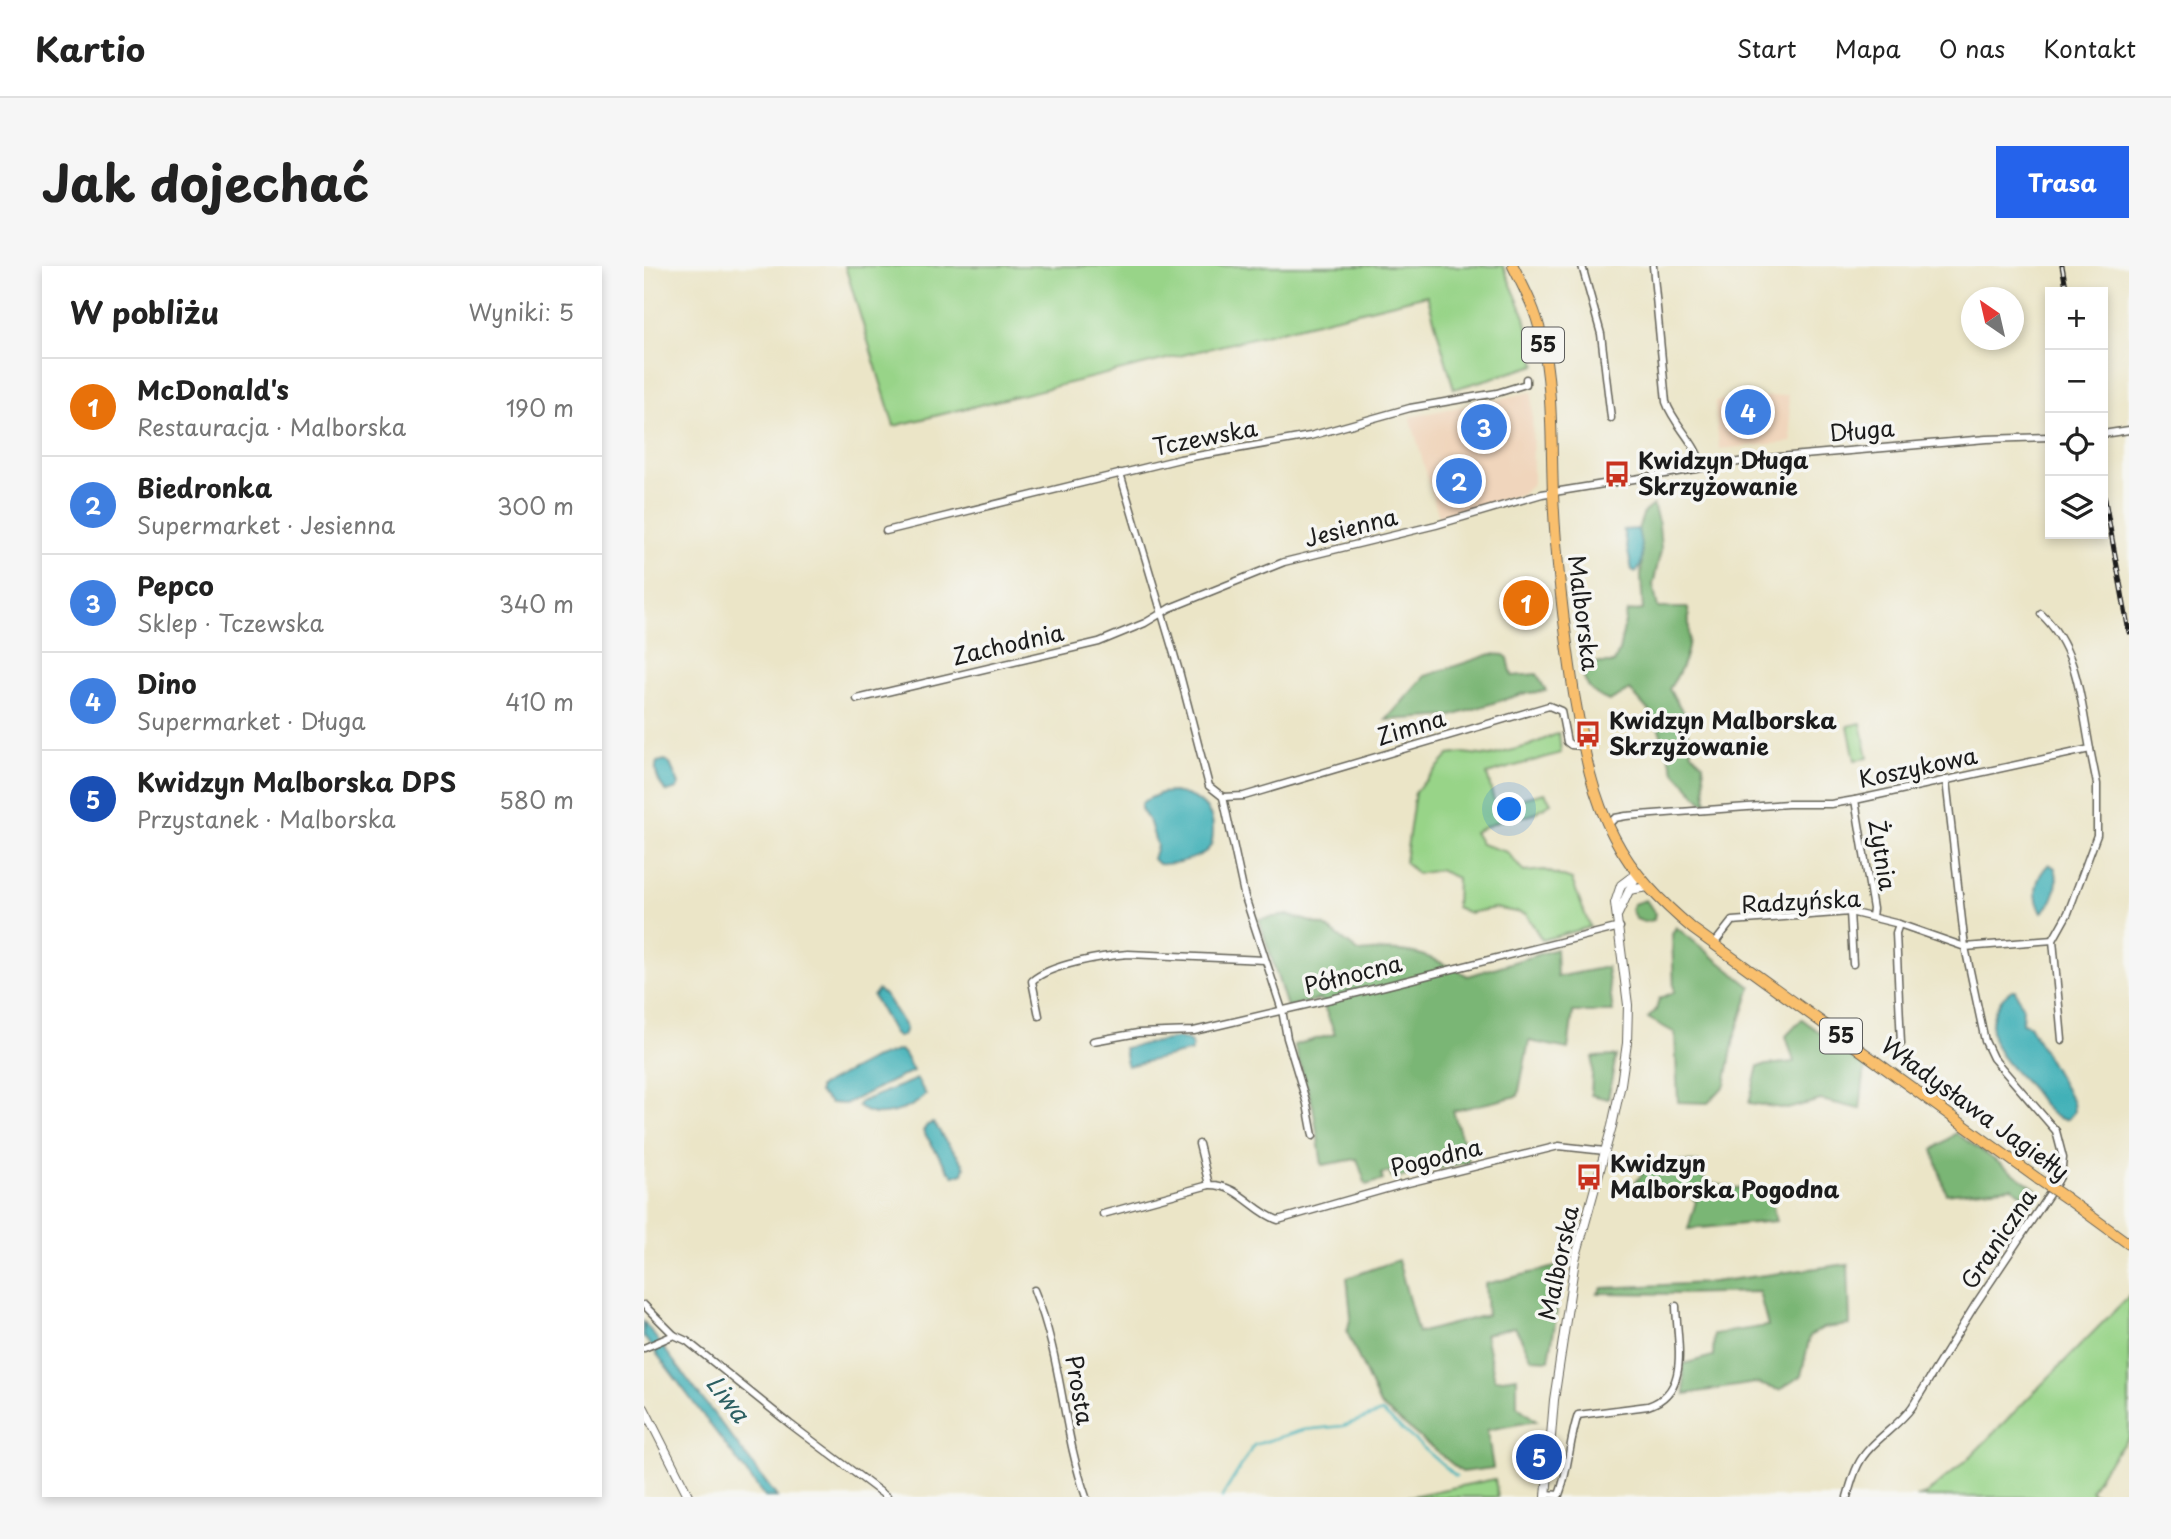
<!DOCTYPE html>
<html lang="pl">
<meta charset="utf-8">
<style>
body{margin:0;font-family:"Playpen Sans",sans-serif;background:#f6f6f6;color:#222}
.controls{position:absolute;right:21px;top:21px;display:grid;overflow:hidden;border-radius:0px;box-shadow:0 4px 10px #0003}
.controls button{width:63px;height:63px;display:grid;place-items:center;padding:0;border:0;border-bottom:2px solid #e0e0e0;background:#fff;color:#222;font:35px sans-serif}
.compass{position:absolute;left:1317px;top:21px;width:63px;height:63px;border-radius:50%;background:#fff;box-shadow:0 4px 10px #0003;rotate:326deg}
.you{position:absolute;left:866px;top:544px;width:24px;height:24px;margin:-18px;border:5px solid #fff;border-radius:50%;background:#1a73e8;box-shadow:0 0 0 10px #1a73e833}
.badge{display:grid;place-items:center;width:46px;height:46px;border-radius:50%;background:#2563eb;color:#fff;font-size:23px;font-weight:700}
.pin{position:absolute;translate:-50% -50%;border:4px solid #fff;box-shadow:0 2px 7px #0006}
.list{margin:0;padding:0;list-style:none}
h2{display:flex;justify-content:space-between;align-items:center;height:91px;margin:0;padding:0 28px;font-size:30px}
h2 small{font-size:23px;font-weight:400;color:#767676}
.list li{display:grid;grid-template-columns:46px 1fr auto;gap:21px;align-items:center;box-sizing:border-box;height:98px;padding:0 28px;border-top:2px solid #e0e0e0}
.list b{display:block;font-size:26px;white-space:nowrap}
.list p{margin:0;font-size:23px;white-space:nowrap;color:#767676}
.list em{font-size:23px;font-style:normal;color:#767676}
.icon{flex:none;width:38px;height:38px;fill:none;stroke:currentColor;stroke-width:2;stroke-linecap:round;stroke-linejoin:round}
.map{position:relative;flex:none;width:1485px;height:1231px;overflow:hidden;border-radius:0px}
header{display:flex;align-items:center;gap:42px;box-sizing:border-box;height:98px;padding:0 35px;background:#fff;border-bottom:2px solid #e0e0e0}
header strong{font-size:33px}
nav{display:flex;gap:38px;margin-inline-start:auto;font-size:24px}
.intro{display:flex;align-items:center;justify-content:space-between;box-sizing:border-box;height:168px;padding:0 42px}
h1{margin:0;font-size:49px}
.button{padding:18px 32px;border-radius:0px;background:#2563eb;color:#fff;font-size:24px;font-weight:700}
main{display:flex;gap:42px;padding:0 42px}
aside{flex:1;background:#fff;border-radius:0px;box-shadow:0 4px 10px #0003}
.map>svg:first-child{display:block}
.built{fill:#f0d5bc}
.green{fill:#98d488;stroke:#5a7852;stroke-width:2}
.forest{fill:#7ab674;stroke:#4b6948;stroke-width:2}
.water{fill:#3fb0b7;stroke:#2e666a;stroke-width:2}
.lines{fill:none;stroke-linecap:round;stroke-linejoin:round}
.stream{stroke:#3fb0b7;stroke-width:2.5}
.minor-casing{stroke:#646258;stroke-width:9}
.tertiary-casing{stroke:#646258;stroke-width:10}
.primary-casing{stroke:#646258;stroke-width:12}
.minor{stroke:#fff;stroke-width:6}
.tertiary{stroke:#fff;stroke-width:8}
.primary{stroke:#f9bf6d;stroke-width:10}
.rail-casing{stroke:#1c1c1c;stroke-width:5}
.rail{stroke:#f6f6f2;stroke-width:2.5;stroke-dasharray:8;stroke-linecap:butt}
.primary-bridge-casing{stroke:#646258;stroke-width:12;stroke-linecap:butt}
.primary-bridge{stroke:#f9bf6d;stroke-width:10}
.labels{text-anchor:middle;stroke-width:7;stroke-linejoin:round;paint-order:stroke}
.shield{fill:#f6f6f2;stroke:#5d5d5c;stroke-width:2}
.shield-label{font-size:21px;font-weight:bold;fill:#1c1c1c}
.street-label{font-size:23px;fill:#1c1c1c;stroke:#f6f6f2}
.poi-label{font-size:23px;font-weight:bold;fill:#1c1c1c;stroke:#f6f6f2;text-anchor:start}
.water-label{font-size:24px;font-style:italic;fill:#2c5f62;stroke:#f6f6f2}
</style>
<header>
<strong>Kartio</strong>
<nav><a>Start</a><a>Mapa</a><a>O nas</a><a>Kontakt</a></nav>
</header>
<div class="intro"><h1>Jak dojechać</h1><a class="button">Trasa</a></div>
<main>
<aside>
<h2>W pobliżu<small>Wyniki: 5</small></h2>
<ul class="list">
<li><span class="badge" style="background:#e8710a">1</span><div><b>McDonald's</b><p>Restauracja · Malborska</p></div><em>190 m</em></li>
<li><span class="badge" style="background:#3f7fe0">2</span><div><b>Biedronka</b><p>Supermarket · Jesienna</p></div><em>300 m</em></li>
<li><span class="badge" style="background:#3f7fe0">3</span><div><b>Pepco</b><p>Sklep · Tczewska</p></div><em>340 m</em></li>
<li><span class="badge" style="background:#3f7fe0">4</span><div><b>Dino</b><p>Supermarket · Długa</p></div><em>410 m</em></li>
<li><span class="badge" style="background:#1a4fb4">5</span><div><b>Kwidzyn Malborska DPS</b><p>Przystanek · Malborska</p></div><em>580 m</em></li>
</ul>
</aside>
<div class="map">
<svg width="1485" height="1231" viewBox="0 0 1485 1231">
<rect width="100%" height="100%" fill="#f6f6f2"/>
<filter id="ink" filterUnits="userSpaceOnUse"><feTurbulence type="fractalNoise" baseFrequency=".0143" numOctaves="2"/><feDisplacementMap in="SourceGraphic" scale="14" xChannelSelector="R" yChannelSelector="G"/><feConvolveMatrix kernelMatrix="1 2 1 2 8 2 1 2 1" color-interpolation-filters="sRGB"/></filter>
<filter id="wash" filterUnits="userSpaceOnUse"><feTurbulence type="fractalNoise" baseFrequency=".00686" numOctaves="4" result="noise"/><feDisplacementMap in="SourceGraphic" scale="28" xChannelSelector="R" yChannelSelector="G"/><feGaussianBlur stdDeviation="1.57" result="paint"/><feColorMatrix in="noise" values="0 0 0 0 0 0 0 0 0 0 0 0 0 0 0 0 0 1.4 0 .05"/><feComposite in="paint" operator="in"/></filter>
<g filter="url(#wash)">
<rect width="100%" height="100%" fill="#ebe5c7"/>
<!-- built -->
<g class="built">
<polygon points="888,126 889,217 878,229 795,251 766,151"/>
<polygon points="1144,129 1148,176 1075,183 1071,135"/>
</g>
<!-- green -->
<g class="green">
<polygon points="201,0 859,0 881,51 892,99 810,123 783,29 250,160"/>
<polygon points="1217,457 1224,492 1211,494 1204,460"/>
<polygon points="915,467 917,487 843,508 851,539 901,527 907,537 887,549 855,555 830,566 837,578 863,586 880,606 900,604 928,614 946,661 898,674 882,648 851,642 825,647 812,641 813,612 795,604 773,608 761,596 771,526 805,489 819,487 846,490 884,480"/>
<polygon points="1485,1030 1485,1171 1457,1206 1447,1224 1449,1228 1466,1231 1272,1231 1282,1228 1324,1193"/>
<polygon points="851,1213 854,1231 763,1231"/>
</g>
<!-- forest -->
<g class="forest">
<path d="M1009,239l6,20 2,25 -8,35 5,23h30c3,35 1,52 -19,81l14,23 9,41 11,11 4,43 -33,-36 -19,-53 -25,-28 -21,11c-20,-8 -26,-18 -28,-38h33l5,-12 8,-39 16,-2 -2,-33 1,-22 -4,-26 6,-17z"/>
<polygon points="847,388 860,389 864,392 868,410 893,408 902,425 878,428 808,450 742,454 781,410"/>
<polygon points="1002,634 1011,647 1010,654 1000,656 992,653 987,644 989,638"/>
<path d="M644,649l37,11 34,26c51,-5 65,1 109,24l88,-27 1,28 50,-10 6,45h-40l-5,37 -39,-8 -11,55 -65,15 16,51 -77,17 -3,-7 -8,2 2,6 -17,5 -9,-26 -35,6 -9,-59 -19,-61 41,-11 -14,-35 -34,8 -28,-88z"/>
<polygon points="1032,661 1107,721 1090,773 1081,819 1064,837 1034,836 1031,767 1004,752 1012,744 1015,733 1030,726 1028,668"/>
<polygon points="1158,753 1221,801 1216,843 1177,834 1143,843 1105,837 1114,800 1150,796 1142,770"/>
<polygon points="972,790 964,833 947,829 949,791"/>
<polygon points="1312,867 1395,925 1389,937 1368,921 1302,928 1289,884"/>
<path d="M1010,894l46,3 5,19 29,6 35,-1 7,34 -88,8 8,-28c-17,-14 -32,-13 -53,-9l-10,-7z"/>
<polygon points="754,994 774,1067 843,1049 841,1018 915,1000 912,1052 905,1094 888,1093 871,1061 841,1068 851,1114 873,1111 873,1140 892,1155 843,1164 849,1202 818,1206 736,1139 703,1066 707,1050 703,1012"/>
<polygon points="1204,998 1206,1059 1179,1062 1166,1070 1157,1110 1135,1124 1111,1117 1041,1128 1039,1098 1069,1090 1070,1068 1124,1060 1115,1026 1033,1028 954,1027 958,1022 1061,1017"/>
</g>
<!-- water -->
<g class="water">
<path d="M994,263c2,14 9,32 -2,43l-4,-2 -9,-40z"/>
<path d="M21,494l5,4 9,20 -2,5 -9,3c-7,-4 -15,-20 -11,-30z"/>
<path d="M529,526c22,3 41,15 40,38 0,5 -1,13 -3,17 -8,12 -39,18 -52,17l-5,-5 4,-13 -7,-23 -9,-14v-4l3,-4 17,-8z"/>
<path d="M1405,598l6,4c5,15 -1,35 -13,44 -10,-16 -7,-35 7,-48z"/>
<polygon points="234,724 241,729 262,762 259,770 253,770 249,766 229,730"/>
<path d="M1368,724h3l8,18 -1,15 7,2 44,77 1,10 -6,7c-18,3 -29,-23 -39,-33 -20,-20 -47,-44 -34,-75 5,-10 7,-15 17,-21z"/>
<polygon points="534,772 543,774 548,778 548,785 483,800 480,782"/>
<polygon points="256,784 260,788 269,805 201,838 187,837 175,827 175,821 229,793"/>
<path d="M273,813l9,16c-15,15 -51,28 -68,11l2,-4z"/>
<path d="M289,857c7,6 8,14 14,20 7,9 13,14 18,24l-2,6 -9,3 -5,-5 -26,-40 4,-6z"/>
<polygon points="0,1056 133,1231 121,1231 117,1226 0,1071"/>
</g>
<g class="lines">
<!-- stream -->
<polyline class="stream" points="578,1231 610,1179 659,1164 699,1160 738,1146 812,1210"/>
</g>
</g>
<g filter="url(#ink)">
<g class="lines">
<!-- minor casing -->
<g class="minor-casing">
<g id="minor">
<polyline points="938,0 957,68 967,152"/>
<path d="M1009,0l13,136c8,23 31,41 36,65"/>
<polyline points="1459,168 1485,164"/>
<polyline points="476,207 535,405 565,520 579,531 600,628 638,744 643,772 663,838 669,870"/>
<polyline points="242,265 536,193 666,170 766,142 853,127 882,118 882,113"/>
<polyline points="213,433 455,376 501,357 526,342 640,296 792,259 898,228 1113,193 1342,173 1406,171"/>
<polyline points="579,531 600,530 905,440 917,445 923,476 927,479 939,480"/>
<polyline points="1211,534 1229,643 1228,650"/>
<path d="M964,559l7,-7 11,-2 162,-12h43l24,-4 235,-51c-9,-47 -12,-101 -49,-135"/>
<polyline points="1206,646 1209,698"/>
<polyline points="1255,658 1252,667 1257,778"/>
<polyline points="1070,678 1088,655 1206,646 1255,658 1321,681 1409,674"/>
<path d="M395,750l-7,-35c19,-17 71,-25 96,-27l137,6"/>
<polyline points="1418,774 1409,674 1424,647 1453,569 1453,518 1446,483"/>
<polyline points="449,775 494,767 550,765 713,727 976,661"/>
<path d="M555,878l10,41c30,-1 43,26 69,35l122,-35 159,-39 46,5"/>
<polyline points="459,948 565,919"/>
<path d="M390,1024c28,66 28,140 52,207"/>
<polyline points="0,1039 30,1069"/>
<polyline points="0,1082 30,1069 43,1075 146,1158 243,1231"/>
<path d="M902,1228l13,1c10,-26 10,-54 19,-80l70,-9c43,-14 29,-63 28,-100"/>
<path d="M1203,1231c3,-10 6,-22 11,-32 11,-23 39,-37 54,-58l63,-102 81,-121 5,-9 2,-17 -7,-27 -63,-73 -8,-17 -20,-94 -19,-167"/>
</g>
</g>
<!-- tertiary casing -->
<g class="tertiary-casing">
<g id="tertiary">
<polyline points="985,624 1004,621"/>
<polyline points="974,648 992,610"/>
<polyline points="0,1142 45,1231"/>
<polyline points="902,1231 910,1134 931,994 968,860 977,818 983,777 984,739 971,637 977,619 993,607"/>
</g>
</g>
<!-- primary casing -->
<g class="primary-casing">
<g id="primary">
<path d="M869,0c11,22 23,44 28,69 12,50 10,107 12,159 3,67 11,134 21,200 9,50 16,98 40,143 19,37 47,65 79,92l345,250"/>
<polyline points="1422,932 1485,978"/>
</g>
</g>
<!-- minor -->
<use href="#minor" class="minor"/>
<!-- tertiary -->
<use href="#tertiary" class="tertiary"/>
<!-- primary -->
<use href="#primary" class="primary"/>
<!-- rail casing -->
<g class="rail-casing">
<g id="rail">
<polyline points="1418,0 1423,26"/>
<polyline points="1459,223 1485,366"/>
</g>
</g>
<!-- rail -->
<use href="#rail" class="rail"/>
<!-- primary-bridge casing -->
<g class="primary-bridge-casing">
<polyline id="primary-bridge" points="1394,913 1422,932"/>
</g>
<!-- primary-bridge -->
<use href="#primary-bridge" class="primary-bridge"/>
</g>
</g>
<!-- icons -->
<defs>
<g id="bus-bare" transform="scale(2.1)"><path d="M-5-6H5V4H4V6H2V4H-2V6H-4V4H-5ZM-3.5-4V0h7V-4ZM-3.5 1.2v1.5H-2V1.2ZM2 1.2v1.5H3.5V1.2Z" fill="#c8321e" stroke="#f6f6f2" stroke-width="2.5" paint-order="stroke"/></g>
</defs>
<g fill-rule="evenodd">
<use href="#bus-bare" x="973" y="208"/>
<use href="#bus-bare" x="944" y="468"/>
<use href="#bus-bare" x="945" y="911"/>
</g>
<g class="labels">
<!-- shield labels -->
<g class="shield">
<rect x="878" y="61.5" width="42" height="35" rx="5"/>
<rect x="1176" y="752.5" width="42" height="35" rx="5"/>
</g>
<g class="shield-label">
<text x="899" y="86">55</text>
<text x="1197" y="777">55</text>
</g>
<!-- street labels -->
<g class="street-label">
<text transform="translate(1218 165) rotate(-5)" y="8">Długa</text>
<text transform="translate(561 172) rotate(-11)" y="8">Tczewska</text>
<text transform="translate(707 262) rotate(-14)" y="8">Jesienna</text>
<text transform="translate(939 347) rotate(83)" y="8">Malborska</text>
<text transform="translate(364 379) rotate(-13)" y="8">Zachodnia</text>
<text transform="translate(767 462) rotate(-17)" y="8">Zimna</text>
<text transform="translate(1274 502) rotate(-12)" y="8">Koszykowa</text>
<text transform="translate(1238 589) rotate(81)" y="8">Żytnia</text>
<text transform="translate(1157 636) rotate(-3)" y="8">Radzyńska</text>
<text transform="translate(709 709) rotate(-14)" y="8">Północna</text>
<text transform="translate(1331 843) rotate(36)" y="8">Władysława Jagiełły</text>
<text transform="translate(792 892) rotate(-14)" y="8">Pogodna</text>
<text transform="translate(1355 973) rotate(-56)" y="8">Graniczna</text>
<text transform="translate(915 997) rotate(-78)" y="8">Malborska</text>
<text transform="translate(435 1124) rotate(80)" y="8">Prosta</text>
</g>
<!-- poi labels -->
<g class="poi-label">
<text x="994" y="203">Kwidzyn Długa<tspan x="994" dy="26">Skrzyżowanie</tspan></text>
<text x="965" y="463">Kwidzyn Malborska<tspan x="965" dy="26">Skrzyżowanie</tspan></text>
<text x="966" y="906">Kwidzyn<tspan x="966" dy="26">Malborska Pogodna</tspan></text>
</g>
<!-- water labels -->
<g class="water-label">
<text transform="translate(83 1133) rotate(52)" y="8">Liwa</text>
</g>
</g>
</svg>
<div class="controls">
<button>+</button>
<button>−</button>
<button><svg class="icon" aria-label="locate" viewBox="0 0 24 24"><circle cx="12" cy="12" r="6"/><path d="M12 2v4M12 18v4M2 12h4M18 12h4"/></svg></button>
<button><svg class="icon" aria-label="layers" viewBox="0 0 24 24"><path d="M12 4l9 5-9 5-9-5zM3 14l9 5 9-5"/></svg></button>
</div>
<svg class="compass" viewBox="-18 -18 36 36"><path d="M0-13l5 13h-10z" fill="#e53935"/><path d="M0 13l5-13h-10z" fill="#767676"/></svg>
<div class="you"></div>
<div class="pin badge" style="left:882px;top:337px;background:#e8710a">1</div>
<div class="pin badge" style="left:815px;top:215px;background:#3f7fe0">2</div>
<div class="pin badge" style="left:840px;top:161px;background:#3f7fe0">3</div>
<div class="pin badge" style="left:1104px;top:146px;background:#3f7fe0">4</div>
<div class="pin badge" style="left:895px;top:1191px;background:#1a4fb4">5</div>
</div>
</main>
